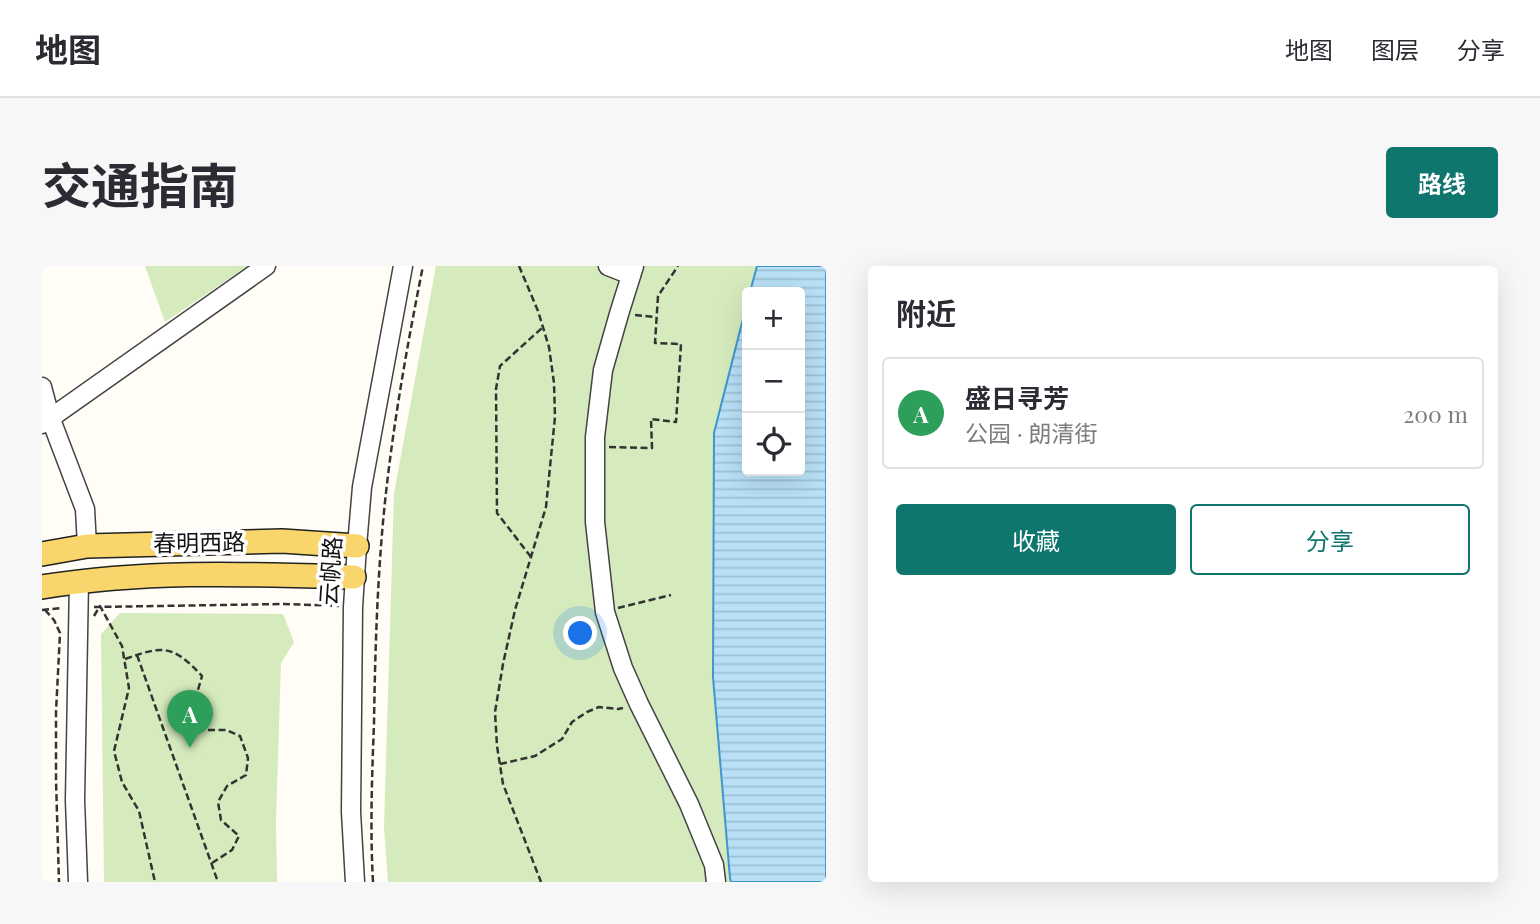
<!DOCTYPE html>
<html lang="zh">
<meta charset="utf-8">
<style>
body{margin:0;font-family:"Playfair Display","Noto Sans SC",serif;background:#f7f7f7;color:#2b2b33}
.controls{position:absolute;right:21px;top:21px;display:grid;overflow:hidden;border-radius:7px;box-shadow:0 7px 28px #0002}
.controls button{width:63px;height:63px;display:grid;place-items:center;padding:0;border:0;border-bottom:2px solid #e1e1e2;background:#fff;color:#2b2b33;font:35px sans-serif}
.you{position:absolute;left:539px;top:368px;width:24px;height:24px;margin:-18px;border:5px solid #fff;border-radius:50%;background:#1a73e8;box-shadow:0 0 0 10px #1a73e833}
.badge{display:grid;place-items:center;width:46px;height:46px;border-radius:50%;background:#0f766e;color:#fff;font-size:23px;font-weight:700}
.pin{position:absolute;translate:-50% -58px;filter:drop-shadow(0 2px 4px #0008)}
.pin::after{content:'';position:absolute;top:37px;width:24px;height:21px;background:inherit;clip-path:polygon(0 0,100% 0,50% 100%)}
.list{margin:0;padding:0;list-style:none}
h2{display:flex;justify-content:space-between;align-items:center;height:91px;margin:0;padding:0 28px;font-size:30px}
h2 small{font-size:23px;font-weight:400;color:#7c7c81}
.list li{display:grid;grid-template-columns:46px 1fr auto;gap:21px;align-items:center;box-sizing:border-box;height:112px;margin:0 14px 14px;padding:0 14px;border:2px solid #e1e1e2;border-radius:7px}
.list b{display:block;font-size:26px;white-space:nowrap}
.list p{margin:0;font-size:23px;white-space:nowrap;color:#7c7c81}
.list em{font-size:23px;font-style:normal;color:#7c7c81}
.actions{display:flex;gap:14px;padding:21px 28px}
.actions a{flex:1;padding:16px 0;border:2px solid #0f766e;border-radius:7px;text-align:center;font-size:24px;color:#0f766e}
.actions .main{background:#0f766e;color:#fff}
.icon{flex:none;width:38px;height:38px;fill:none;stroke:currentColor;stroke-width:2;stroke-linecap:round;stroke-linejoin:round}
.map{position:relative;flex:none;width:784px;height:616px;overflow:hidden;border-radius:7px}
header{display:flex;align-items:center;gap:42px;box-sizing:border-box;height:98px;padding:0 35px;background:#fff;border-bottom:2px solid #e1e1e2}
header strong{font-size:33px}
nav{display:flex;gap:38px;margin-inline-start:auto;font-size:24px}
.intro{display:flex;align-items:center;justify-content:space-between;box-sizing:border-box;height:168px;padding:0 42px}
h1{margin:0;font-size:49px}
.button{padding:18px 32px;border-radius:7px;background:#0f766e;color:#fff;font-size:24px;font-weight:700}
main{display:flex;gap:42px;padding:0 42px}
aside{flex:1;background:#fff;border-radius:7px;box-shadow:0 7px 28px #0002}
.map>svg:first-child{display:block}
.park{fill:#d5ebbd;fill-rule:evenodd}
.water{fill:url(#water-rules);stroke:#3f96cf;stroke-width:2}
.lines{fill:none;stroke-linecap:round;stroke-linejoin:round}
.minor-casing{stroke:#444;stroke-width:21}
.major-casing{stroke:#222;stroke-width:26}
.path{stroke:#333;stroke-width:2.5;stroke-dasharray:7 3.5;stroke-linecap:butt}
.minor{stroke:#fff;stroke-width:18}
.major{stroke:#f9d66b;stroke-width:23}
.labels{text-anchor:middle;stroke-width:7;stroke-linejoin:round;paint-order:stroke}
.street-label{font-size:23px;fill:#111;stroke:#fff}
</style>
<header>
<strong>地图</strong>
<nav><a>地图</a><a>图层</a><a>分享</a></nav>
</header>
<div class="intro"><h1>交通指南</h1><a class="button">路线</a></div>
<main>
<div class="map">
<svg width="784" height="616" viewBox="0 0 784 616">
<defs>
<pattern id="water-rules" width="6" height="5" patternUnits="userSpaceOnUse" patternTransform="scale(1.75)"><rect width="6" height="5" fill="#b9e0f7"/><path d="M0 2.5h6" fill="none" stroke="#9ebfd3"/></pattern>
</defs>
<rect width="100%" height="100%" fill="#fffdf5"/>
<!-- park -->
<g class="park">
<polygon points="103,0 206,0 123,56"/>
<path d="M394,0h390v616h-438l-4,-55 10,-334zM705,26h53v179h-53z"/>
<polygon points="78,347 241,348 252,376 239,397 234,555 235,616 62,616 59,368"/>
</g>
<!-- water -->
<polygon class="water" points="715,0 784,0 784,616 689,616 688,612 671,411 672,167 705,37 705,205 758,205 758,26 708,26"/>
<g class="lines">
<!-- minor casing -->
<g class="minor-casing">
<g id="minor">
<polyline points="566,0 589,9"/>
<polyline points="592,0 577,48 561,104 553,171 553,256 563,346 581,402 597,438 647,538 672,599 674,616"/>
<polyline points="0,121 8,151 43,243 45,280"/>
<polyline points="0,158 224,0"/>
<polyline points="36,616 33,534 37,315"/>
<polyline points="313,616 309,546 311,341 315,280 320,221 361,0"/>
</g>
</g>
<!-- major casing -->
<g class="major-casing">
<g id="major">
<polyline points="0,288 45,280 240,275 315,280"/>
<path d="M0,321c104,-17 207,-13 312,-10"/>
</g>
</g>
<!-- path -->
<g class="path">
<polyline points="477,0 496,45 507,81 512,117 513,151 504,241 473,344 461,398 453,446 455,480 461,518 499,616"/>
<polyline points="593,49 614,51"/>
<polyline points="567,181 610,182 609,153 634,156 639,78 613,77 616,30 636,0"/>
<polyline points="489,291 455,247 454,123 458,100 500,62"/>
<polyline points="52,341 242,338 297,340"/>
<polyline points="576,342 629,329"/>
<polyline points="0,344 21,342"/>
<polyline points="3,344 12,354 18,367 14,446 14,514 17,616"/>
<polyline points="52,350 58,340 80,380 87,422 72,485 80,516 97,545 113,616"/>
<polyline points="95,389 176,616"/>
<path d="M83,393c39,-14 48,-14 77,17l-4,14 -2,22 9,18h21l14,6 8,22 -2,17 -19,11 -9,16 3,18 18,16 -7,14 -20,13"/>
<polyline points="458,498 493,490 520,473 530,456 545,446 557,441 576,443 581,442"/>
<path d="M331,616c-3,-53 -1,-106 1,-159 1,-67 3,-134 9,-201 8,-86 23,-171 40,-256"/>
</g>
<!-- minor -->
<use href="#minor" class="minor"/>
<!-- major -->
<use href="#major" class="major"/>
</g>
<g class="labels">
<!-- street labels -->
<g class="street-label">
<text transform="translate(157 277) rotate(-1)" y="8">春明西路</text>
<text transform="translate(289 305) rotate(-86)" y="8">云帆路</text>
</g>
</g>
</svg>
<div class="controls">
<button>+</button>
<button>−</button>
<button><svg class="icon" aria-label="locate" viewBox="0 0 24 24"><circle cx="12" cy="12" r="6"/><path d="M12 2v4M12 18v4M2 12h4M18 12h4"/></svg></button>
</div>
<div class="you"></div>
<div class="pin badge" style="left:148px;top:482px;background:#2e9e5b">A</div>
</div>
<aside>
<h2>附近<small></small></h2>
<ul class="list">
<li><span class="badge" style="background:#2e9e5b">A</span><div><b>盛日寻芳</b><p>公园 · 朗清街</p></div><em>200 m</em></li>
</ul>
<div class="actions"><a class="main">收藏</a><a>分享</a></div>
</aside>
</main>
